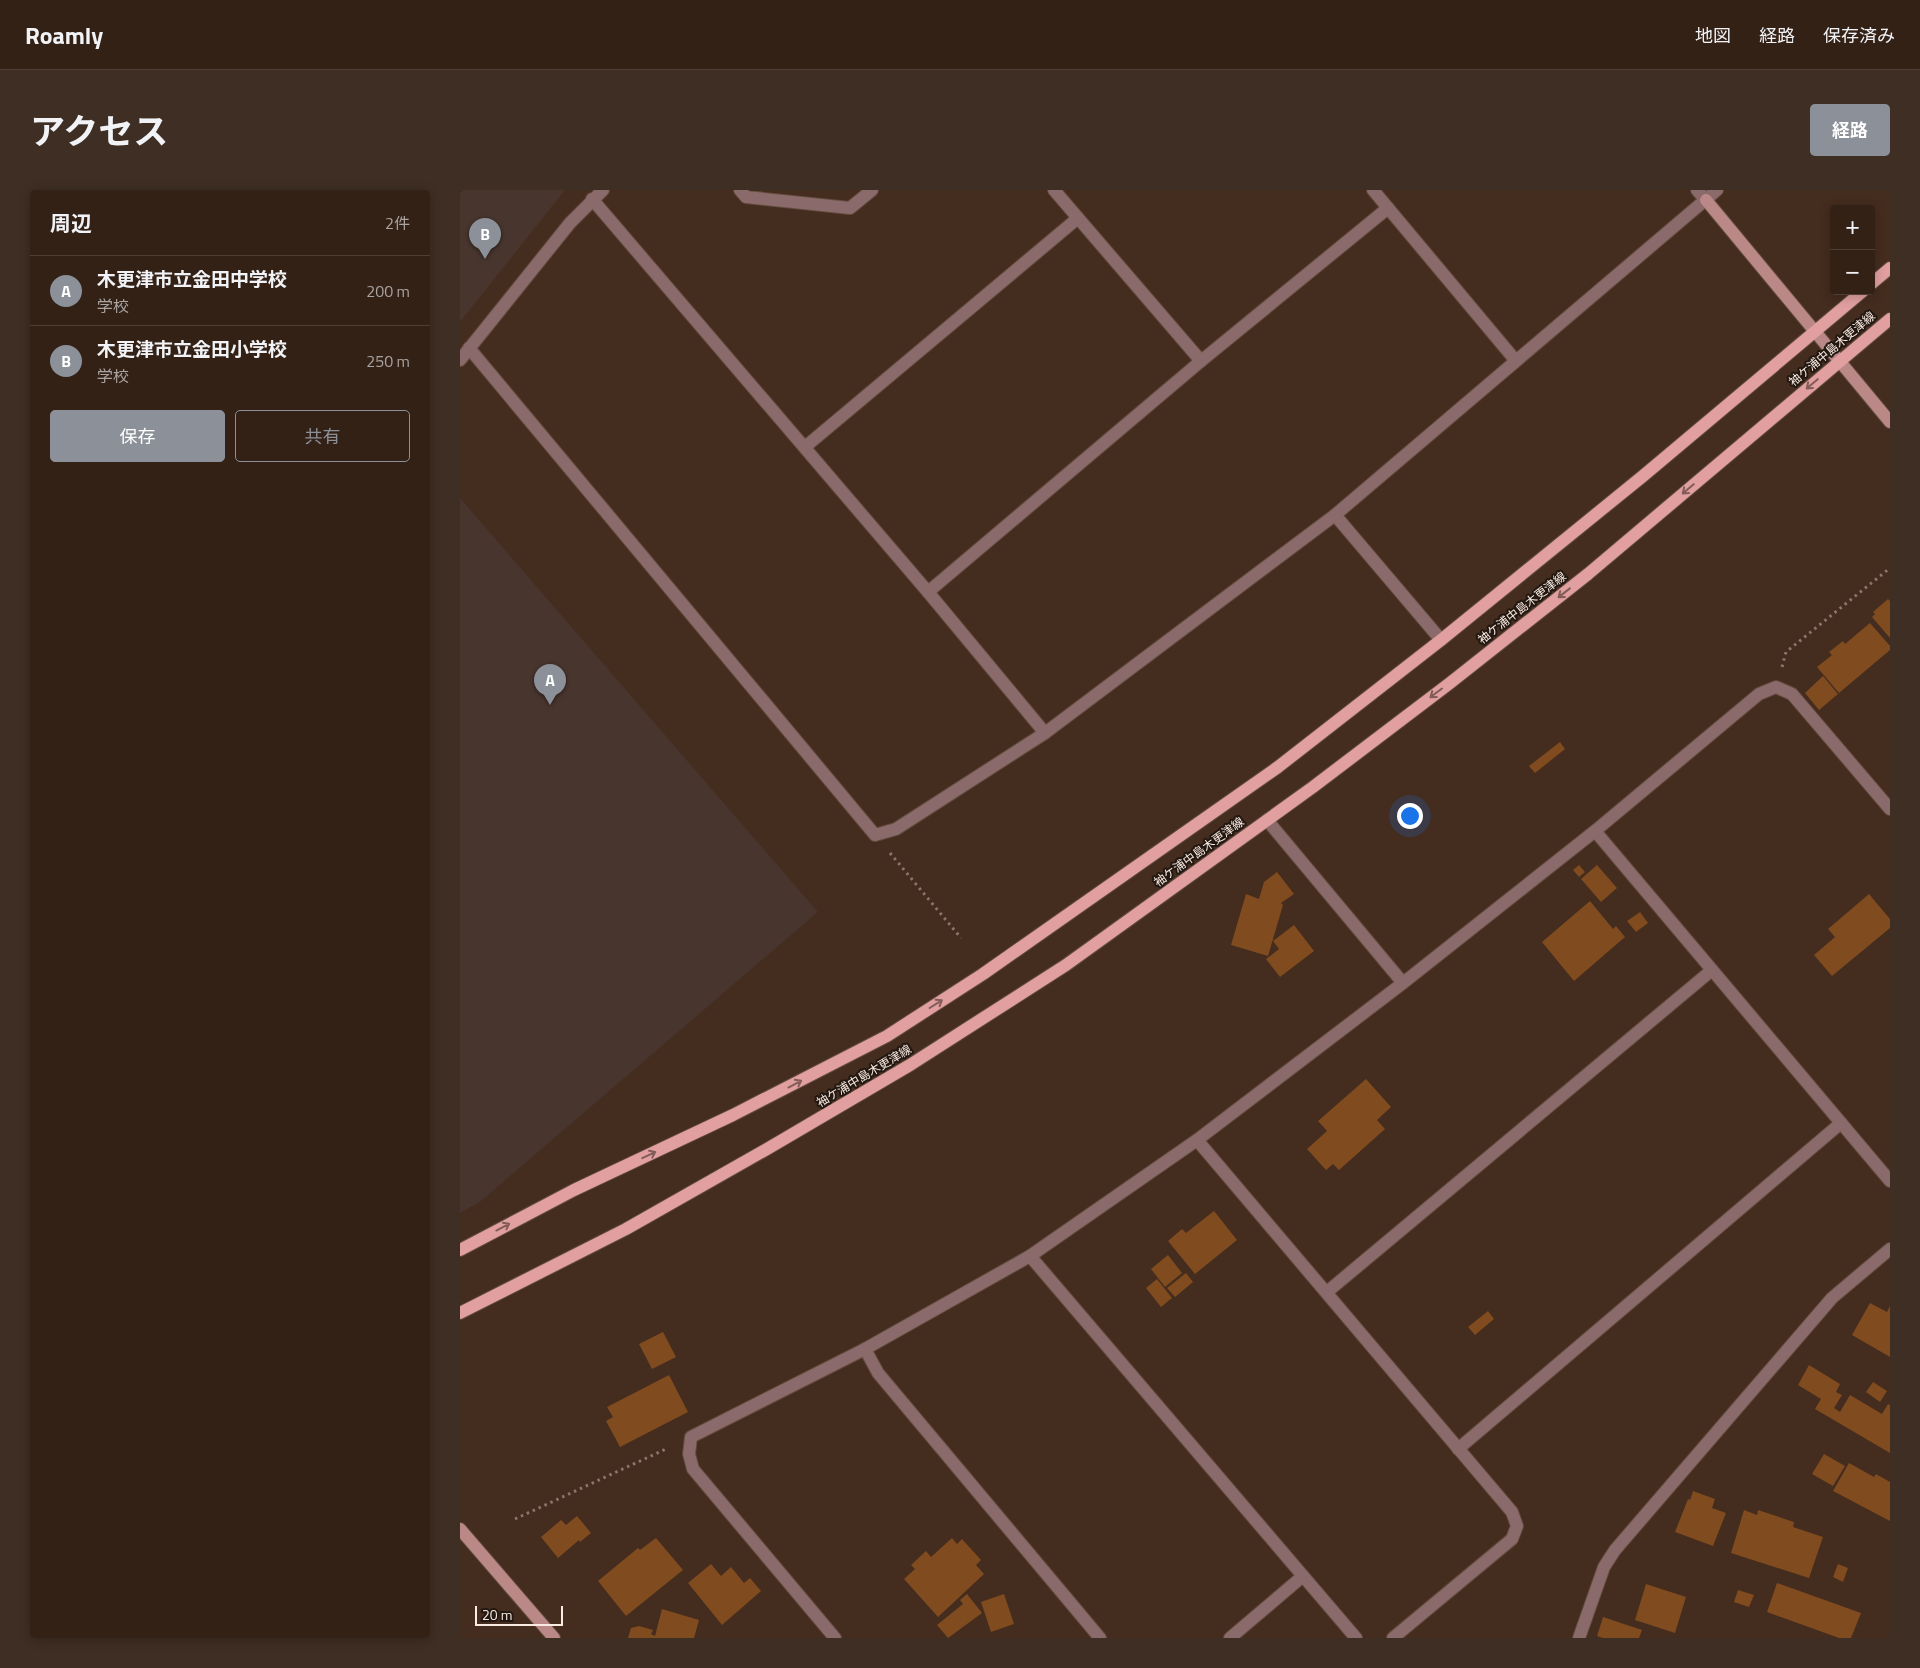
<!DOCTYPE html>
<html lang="ja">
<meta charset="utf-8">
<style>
body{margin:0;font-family:"Titillium Web","Noto Sans JP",sans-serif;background:#3e2e23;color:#f1f3f6}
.controls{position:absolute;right:15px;top:15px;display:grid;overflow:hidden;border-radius:5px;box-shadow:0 2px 12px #0003}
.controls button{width:45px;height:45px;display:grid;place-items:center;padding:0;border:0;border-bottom:1px solid #4e3e35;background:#332116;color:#f1f3f6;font:25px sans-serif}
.scale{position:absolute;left:15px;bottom:12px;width:88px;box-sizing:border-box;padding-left:5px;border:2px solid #faebe2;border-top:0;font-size:14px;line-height:18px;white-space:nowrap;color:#faebe2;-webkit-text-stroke:4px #221811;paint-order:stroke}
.you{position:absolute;left:949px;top:625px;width:18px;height:18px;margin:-12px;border:4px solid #fff;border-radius:50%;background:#1a73e8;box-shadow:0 0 0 8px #1a73e833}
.badge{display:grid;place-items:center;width:32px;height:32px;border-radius:50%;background:#8c9099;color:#fff;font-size:16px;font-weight:700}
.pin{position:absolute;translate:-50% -41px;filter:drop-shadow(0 1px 2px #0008)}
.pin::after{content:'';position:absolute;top:26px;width:18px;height:15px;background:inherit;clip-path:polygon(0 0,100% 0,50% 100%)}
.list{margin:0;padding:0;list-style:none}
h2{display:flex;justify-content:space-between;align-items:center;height:65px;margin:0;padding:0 20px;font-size:21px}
h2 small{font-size:16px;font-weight:400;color:#a9a3a1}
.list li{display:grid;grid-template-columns:32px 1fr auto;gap:15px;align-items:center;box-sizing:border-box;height:70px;padding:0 20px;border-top:1px solid #4e3e35}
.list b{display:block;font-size:19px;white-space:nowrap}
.list p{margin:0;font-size:16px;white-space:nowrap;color:#a9a3a1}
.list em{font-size:16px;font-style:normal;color:#a9a3a1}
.actions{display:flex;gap:10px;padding:15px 20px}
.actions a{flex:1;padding:11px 0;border:1px solid #8c9099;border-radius:5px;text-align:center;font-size:18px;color:#8c9099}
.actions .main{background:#8c9099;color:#fff}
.map{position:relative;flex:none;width:1430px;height:1448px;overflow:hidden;border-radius:5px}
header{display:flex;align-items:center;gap:30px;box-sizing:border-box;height:70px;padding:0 25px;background:#332116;border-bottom:1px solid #4e3e35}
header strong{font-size:24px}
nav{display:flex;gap:28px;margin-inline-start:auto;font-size:18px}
.intro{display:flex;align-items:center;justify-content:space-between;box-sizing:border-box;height:120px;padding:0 30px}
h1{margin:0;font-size:35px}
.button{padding:12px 22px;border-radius:5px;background:#8c9099;color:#fff;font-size:18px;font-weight:700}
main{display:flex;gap:30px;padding:0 30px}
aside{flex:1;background:#332116;border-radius:5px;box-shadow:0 2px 12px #0003}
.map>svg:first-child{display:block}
.education{fill:#48352e}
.building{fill:#804b1e}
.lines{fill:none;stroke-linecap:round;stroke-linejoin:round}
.street-casing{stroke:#614b3d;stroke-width:14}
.secondary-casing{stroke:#614b3d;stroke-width:14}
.primary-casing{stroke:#614b3d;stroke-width:14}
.path{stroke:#8a766a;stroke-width:3;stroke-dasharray:2.5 4;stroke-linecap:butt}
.street{stroke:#8a6a6a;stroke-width:12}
.secondary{stroke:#b88;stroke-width:12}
.primary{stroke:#e19fa0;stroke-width:12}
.oneway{stroke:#825c58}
.labels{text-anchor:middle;stroke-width:4;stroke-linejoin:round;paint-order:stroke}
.street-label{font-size:12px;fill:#faebe2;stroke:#221811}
</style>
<header>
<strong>Roamly</strong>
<nav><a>地図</a><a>経路</a><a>保存済み</a></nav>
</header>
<div class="intro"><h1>アクセス</h1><a class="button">経路</a></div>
<main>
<aside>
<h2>周辺<small>2件</small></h2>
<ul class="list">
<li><span class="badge">A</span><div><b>木更津市立金田中学校</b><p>学校</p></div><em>200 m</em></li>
<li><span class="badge">B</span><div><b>木更津市立金田小学校</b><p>学校</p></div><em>250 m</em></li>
</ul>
<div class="actions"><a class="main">保存</a><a>共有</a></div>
</aside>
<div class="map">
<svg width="1430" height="1448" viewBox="0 0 1430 1448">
<rect width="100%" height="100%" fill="#442c1e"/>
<!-- education -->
<g class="education">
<polygon points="0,0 105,0 0,132"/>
<polygon points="0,308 358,722 21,1011 0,1023"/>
</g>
<!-- building -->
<g class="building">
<polygon points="1428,409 1430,411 1430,448 1412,427 1415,424 1413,422"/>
<polygon points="1410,433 1430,456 1430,460 1379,503 1357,477 1372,465 1369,462 1383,451 1385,454"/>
<polygon points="1363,486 1378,504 1359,520 1345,503"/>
<polygon points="1100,552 1105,559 1075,583 1069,576"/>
<polygon points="1119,675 1125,682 1119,687 1113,680"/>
<polygon points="1137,675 1157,698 1141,712 1121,689"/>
<polygon points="817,682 834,704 821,713 823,715 808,766 771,755 786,704 799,709 804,692"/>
<polygon points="1409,704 1430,729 1430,738 1372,786 1354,765 1375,747 1368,739"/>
<polygon points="1130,711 1153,739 1156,736 1165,747 1114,791 1082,752"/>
<polygon points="1180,722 1188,733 1176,742 1167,731"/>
<polygon points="834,735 854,761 820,787 806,769 819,759 813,751"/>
<polygon points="906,889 931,917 917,930 925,939 879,980 873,974 866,980 847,959 867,941 858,931"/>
<polygon points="754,1021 777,1050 735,1084 708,1051 722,1039 726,1043"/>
<polygon points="708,1065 722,1083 705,1097 691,1079"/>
<polygon points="726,1083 733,1092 715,1107 707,1098"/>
<polygon points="697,1089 712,1108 701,1117 686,1098"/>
<polygon points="1410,1113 1427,1122 1430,1116 1430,1167 1392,1145"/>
<polygon points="1028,1121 1034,1129 1015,1145 1008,1137"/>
<polygon points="203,1142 216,1167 192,1179 179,1154"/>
<polygon points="1349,1175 1380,1194 1376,1202 1382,1205 1374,1218 1380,1222 1390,1205 1422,1224 1428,1214 1430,1215 1430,1263 1355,1219 1361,1209 1338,1195"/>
<polygon points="209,1185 228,1222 160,1257 146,1231 153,1227 147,1217"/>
<polygon points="1413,1192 1427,1201 1420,1212 1406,1202"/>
<polygon points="1364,1264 1385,1276 1373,1296 1352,1284"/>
<polygon points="1389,1273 1414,1287 1416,1284 1430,1292 1430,1331 1373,1301"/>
<polygon points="1233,1301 1255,1309 1252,1318 1266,1323 1253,1356 1215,1342 1228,1309 1230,1310"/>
<polygon points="1284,1320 1297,1325 1298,1320 1334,1332 1333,1337 1363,1347 1349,1388 1271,1363"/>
<polygon points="117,1326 131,1343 120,1352 119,1350 98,1368 81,1347 101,1330 106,1335"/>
<polygon points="196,1348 223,1380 166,1426 138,1391 178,1358 180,1360"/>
<polygon points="492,1348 497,1354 502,1349 521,1370 516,1375 524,1384 478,1427 444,1389 455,1379 451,1375 466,1361 471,1367"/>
<polygon points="251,1374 261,1386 271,1377 284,1393 290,1388 301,1401 262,1435 228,1393"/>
<polygon points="1378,1374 1388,1378 1383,1392 1373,1387"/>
<polygon points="1317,1393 1401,1423 1391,1448 1379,1448 1307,1422"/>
<polygon points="1186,1394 1226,1407 1215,1443 1175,1430"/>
<polygon points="1278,1400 1294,1405 1289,1417 1274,1412"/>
<polygon points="507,1404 522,1423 488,1448 477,1435 503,1414 500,1410"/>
<polygon points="544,1404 554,1434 531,1442 521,1412"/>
<polygon points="202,1419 239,1430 234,1448 168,1448 171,1438 179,1436 193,1440 191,1444 195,1446"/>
<polygon points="1143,1427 1182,1440 1179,1448 1143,1448 1137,1446"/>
</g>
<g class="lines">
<!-- street casing -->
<g class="street-casing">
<g id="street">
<polyline points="280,0 286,7 390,18 412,0"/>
<polyline points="594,0 741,171"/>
<polyline points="913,0 1056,171"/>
<polyline points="1237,0 1246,10"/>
<polyline points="132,9 468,402 585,543"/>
<polyline points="9,158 415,645 436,639 585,543 875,325 1257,0"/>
<polyline points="0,170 110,33 143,0"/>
<polyline points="345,257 618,28"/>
<polyline points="875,325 981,450"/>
<polyline points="468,402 741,171 928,18"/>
<polyline points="807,630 943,793"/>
<polyline points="1135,641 1430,991"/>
<polyline points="737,950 1052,1322 1057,1336 1052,1349 933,1448"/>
<polyline points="570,1066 896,1448"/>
<polyline points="867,1102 1252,780"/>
<polyline points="405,1159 418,1183 640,1448"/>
<polyline points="998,1259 1381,933"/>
<polyline points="375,1448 233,1279 229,1264 231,1247 405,1159 570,1066 737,950 943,793 1135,641 1299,504 1316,497 1332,504 1430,619"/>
<polyline points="770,1448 843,1386"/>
<polyline points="1119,1448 1144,1377 1155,1360 1372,1108 1430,1059"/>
</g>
</g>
<!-- secondary casing -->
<g class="secondary-casing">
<g id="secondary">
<polyline points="1246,10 1430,232"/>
<polyline points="0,1339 94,1448"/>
</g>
</g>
<!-- primary casing -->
<g class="primary-casing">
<g id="primary">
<polyline points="1411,94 1430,78"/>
<polyline points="0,1060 114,1000 273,925 427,846 523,784 818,577 981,450 1183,286 1403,101"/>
<polyline points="0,1123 166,1039 307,959 450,875 606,775 853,597 990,493 1128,384 1430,129"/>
</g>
</g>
<!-- path -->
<g class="path">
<polyline points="1322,477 1326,462 1430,378"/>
<polyline points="430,663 501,748"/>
<polyline points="55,1329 208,1258"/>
</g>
<!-- street -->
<use href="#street" class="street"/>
<!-- secondary -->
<use href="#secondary" class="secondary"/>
<!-- primary -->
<use href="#primary" class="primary"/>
</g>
<!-- one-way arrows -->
<defs><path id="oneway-shaft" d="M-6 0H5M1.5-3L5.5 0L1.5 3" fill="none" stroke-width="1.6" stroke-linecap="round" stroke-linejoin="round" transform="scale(1.25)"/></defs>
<g class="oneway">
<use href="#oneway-shaft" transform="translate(1352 194) rotate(140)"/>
<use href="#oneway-shaft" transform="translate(1228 299) rotate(140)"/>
<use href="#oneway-shaft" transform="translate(1104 403) rotate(142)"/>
<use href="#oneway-shaft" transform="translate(976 503) rotate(143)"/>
<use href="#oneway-shaft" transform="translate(476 814) rotate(-32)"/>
<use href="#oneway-shaft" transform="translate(335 894) rotate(-28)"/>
<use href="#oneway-shaft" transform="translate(189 965) rotate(-25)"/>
<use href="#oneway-shaft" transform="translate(43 1037) rotate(-28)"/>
</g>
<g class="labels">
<!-- street labels -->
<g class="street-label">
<text transform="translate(1372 159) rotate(-40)" y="4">袖ケ浦中島木更津線</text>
<text transform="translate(1062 418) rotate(-38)" y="4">袖ケ浦中島木更津線</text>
<text transform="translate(739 662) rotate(-36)" y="4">袖ケ浦中島木更津線</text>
<text transform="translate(404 886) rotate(-31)" y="4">袖ケ浦中島木更津線</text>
</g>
</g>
</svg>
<div class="controls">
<button>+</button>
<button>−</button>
</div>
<div class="scale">20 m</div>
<div class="you"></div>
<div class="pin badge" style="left:90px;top:515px">A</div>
<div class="pin badge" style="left:25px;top:69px">B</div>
</div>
</main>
